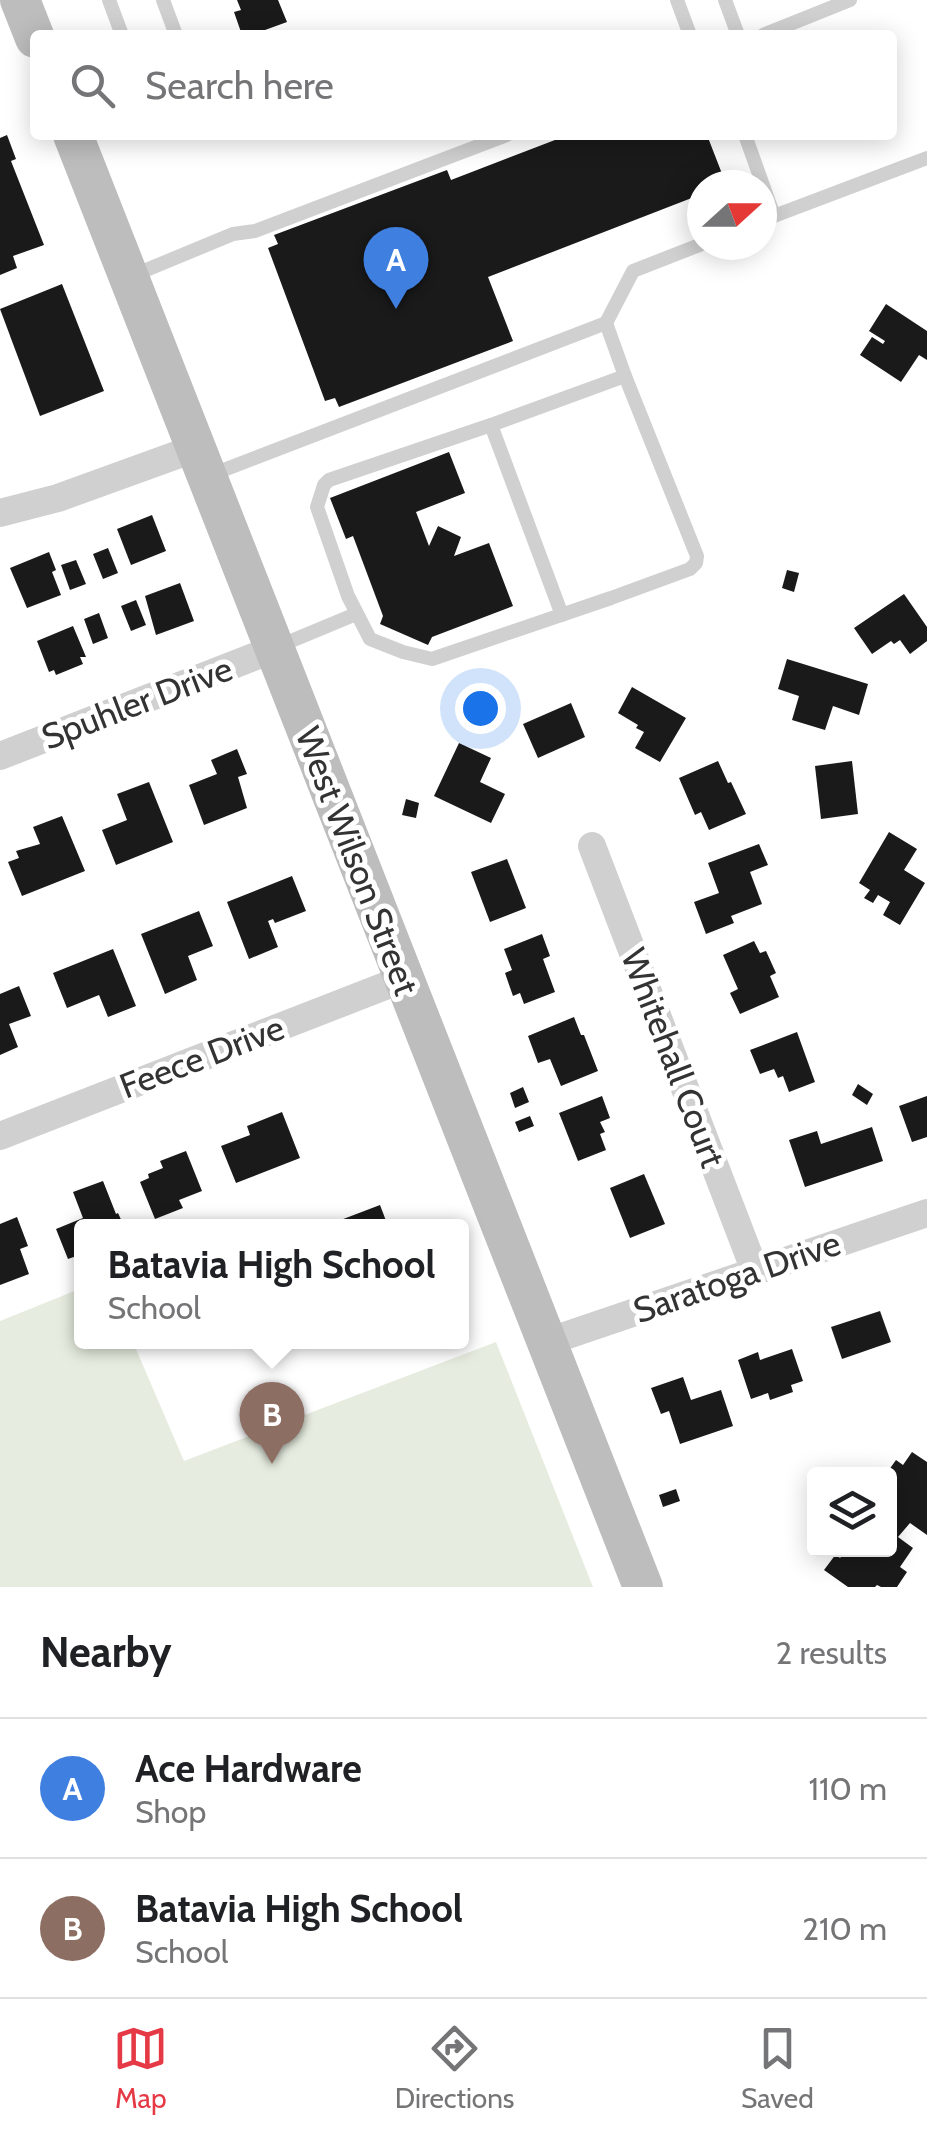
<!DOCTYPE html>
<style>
body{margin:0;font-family:Cabin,sans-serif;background:#f2f2f2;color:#202124}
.controls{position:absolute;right:30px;bottom:30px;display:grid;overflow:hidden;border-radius:10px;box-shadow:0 5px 25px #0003}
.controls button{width:90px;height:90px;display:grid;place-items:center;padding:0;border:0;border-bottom:2px solid #e0e0e0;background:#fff;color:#202124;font:50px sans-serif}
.compass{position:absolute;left:687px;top:170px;width:90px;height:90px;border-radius:50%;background:#fff;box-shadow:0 5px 25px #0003;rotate:69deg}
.you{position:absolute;left:480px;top:708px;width:35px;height:35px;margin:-25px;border:8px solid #fff;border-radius:50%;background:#1a73e8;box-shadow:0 0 0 15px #1a73e833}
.badge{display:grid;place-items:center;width:65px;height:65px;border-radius:50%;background:#e63946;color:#fff;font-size:32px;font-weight:700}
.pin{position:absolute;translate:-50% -82px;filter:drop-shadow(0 2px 5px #0008)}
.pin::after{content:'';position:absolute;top:52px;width:35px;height:30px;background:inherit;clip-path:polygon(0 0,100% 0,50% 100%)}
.popup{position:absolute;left:74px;top:1219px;width:395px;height:130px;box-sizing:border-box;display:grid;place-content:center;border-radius:10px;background:#fff;filter:drop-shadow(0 2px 8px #0005);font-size:32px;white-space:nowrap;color:#757577}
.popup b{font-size:38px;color:#202124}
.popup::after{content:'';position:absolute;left:50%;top:100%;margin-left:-20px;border:20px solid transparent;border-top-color:#fff}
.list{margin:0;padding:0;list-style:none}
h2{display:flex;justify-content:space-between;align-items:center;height:130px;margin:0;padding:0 40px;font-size:42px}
h2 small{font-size:32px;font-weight:400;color:#757577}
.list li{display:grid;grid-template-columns:65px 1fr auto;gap:30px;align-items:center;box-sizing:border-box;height:140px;padding:0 40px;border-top:2px solid #e0e0e0}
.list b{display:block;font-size:38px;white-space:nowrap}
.list p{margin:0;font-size:32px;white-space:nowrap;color:#757577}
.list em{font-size:32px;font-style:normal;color:#757577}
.icon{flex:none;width:55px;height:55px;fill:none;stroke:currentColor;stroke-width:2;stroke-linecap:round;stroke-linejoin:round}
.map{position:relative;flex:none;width:927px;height:1587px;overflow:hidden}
.search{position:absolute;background:#fff;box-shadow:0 5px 25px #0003;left:30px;right:30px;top:30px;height:110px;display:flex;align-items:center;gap:25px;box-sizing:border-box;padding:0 35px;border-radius:10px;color:#757577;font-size:38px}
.sheet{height:410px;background:#fff}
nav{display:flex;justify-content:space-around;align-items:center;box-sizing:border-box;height:140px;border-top:2px solid #e0e0e0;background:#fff;font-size:28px;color:#757577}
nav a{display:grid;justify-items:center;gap:5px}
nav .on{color:#e63946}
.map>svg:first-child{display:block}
.green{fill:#e6ecdf}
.building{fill:#1a1a1a}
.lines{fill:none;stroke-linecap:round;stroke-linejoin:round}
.lane{stroke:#d0d0d0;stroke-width:14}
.street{stroke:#d0d0d0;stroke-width:28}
.secondary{stroke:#bdbdbd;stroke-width:40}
.labels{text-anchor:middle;stroke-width:10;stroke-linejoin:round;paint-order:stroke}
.street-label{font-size:35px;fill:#333;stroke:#fff}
</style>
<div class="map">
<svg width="927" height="1587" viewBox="0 0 927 1587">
<rect width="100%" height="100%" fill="#fff"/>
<!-- green -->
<polygon class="green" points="82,1288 82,1342 133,1342 184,1461 496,1342 593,1587 0,1587 0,1321"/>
<!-- building -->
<g class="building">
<polygon points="237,0 278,0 287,22 251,35 242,35 234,12 241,10"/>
<polygon points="7,135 16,159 11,161 44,245 13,256 17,268 0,275 0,138"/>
<polygon points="568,135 707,135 726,184 702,185 702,194 488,277 513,341 339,407 335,398 325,401 268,248 278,244 274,235 447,170 451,180"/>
<polygon points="62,284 104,391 40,416 0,309"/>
<polygon points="886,304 927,331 927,360 919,355 901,382 860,355 872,337 883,344 885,341 869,331"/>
<polygon points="449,452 465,493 416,512 429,546 438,526 461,537 454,556 489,543 513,606 432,637 428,645 380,624 383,616 353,536 346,539 330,498"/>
<polygon points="152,515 166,551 131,565 117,529"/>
<polygon points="108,548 118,573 103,579 93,554"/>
<polygon points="49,552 56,570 52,572 61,595 27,608 10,568"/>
<polygon points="76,560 86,584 70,590 61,565"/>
<polygon points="787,570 799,573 794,592 782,588"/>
<polygon points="180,583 194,621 156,635 145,596"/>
<polygon points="904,594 927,627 927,641 910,654 900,640 894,644 891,641 872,654 854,628"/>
<polygon points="136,600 146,625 131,631 121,606"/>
<polygon points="99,613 108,638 93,644 84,619"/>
<polygon points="73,626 86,657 80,657 83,664 56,675 54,670 49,672 37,641"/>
<polygon points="787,659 868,684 859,715 833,706 825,730 792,720 799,696 778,689"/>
<polygon points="632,687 686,718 660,762 635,748 644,732 636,728 638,725 618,713"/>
<polygon points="571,703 585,737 538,758 523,724"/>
<polygon points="459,743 491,758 480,782 505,794 491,823 434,796"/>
<polygon points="237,749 247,774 238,777 247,808 204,825 189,785 217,774 211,760"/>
<polygon points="718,761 728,783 731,782 746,814 709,830 701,812 695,815 679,778"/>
<polygon points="852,761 858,814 821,819 815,766"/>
<polygon points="149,782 173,842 116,865 102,830 127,820 117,794"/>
<polygon points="406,799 419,803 416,818 402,815"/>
<polygon points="62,816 85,871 22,896 8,862 19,858 16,851 40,844 33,827"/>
<polygon points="889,832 917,849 904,870 925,883 900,925 883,915 890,902 878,895 873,903 864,898 870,890 859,883"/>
<polygon points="759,844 768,865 750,872 762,904 731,916 734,923 706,934 694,902 719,893 708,863"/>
<polygon points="507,859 526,908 490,922 471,872"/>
<polygon points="292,876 306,911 275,923 273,919 268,921 278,947 249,959 227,902"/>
<polygon points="199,911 213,946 188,956 197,980 165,994 141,934"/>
<polygon points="542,934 550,956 543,959 555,992 524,1004 520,993 513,996 505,973 512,970 504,949"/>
<polygon points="754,941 760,953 766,951 776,973 770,976 779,997 740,1014 730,993 738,989 723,955"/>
<polygon points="113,949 136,1006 108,1017 99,995 67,1008 53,973"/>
<polygon points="19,986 31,1016 9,1024 18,1047 0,1055 0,994"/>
<polygon points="574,1017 581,1035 584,1035 598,1071 561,1086 550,1059 538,1063 528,1036"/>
<polygon points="797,1032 815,1082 789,1092 783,1076 778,1078 774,1069 760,1074 750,1050"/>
<polygon points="858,1084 873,1094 867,1105 852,1095"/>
<polygon points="523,1087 529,1102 515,1108 510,1093"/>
<polygon points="602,1096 610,1118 600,1122 605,1132 600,1134 606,1150 578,1161 559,1113"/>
<polygon points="927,1096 927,1137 912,1142 899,1106"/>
<polygon points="282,1112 300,1158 236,1183 221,1146 250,1135 247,1126"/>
<polygon points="530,1116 534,1126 519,1132 515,1122"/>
<polygon points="872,1127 883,1161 805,1187 789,1140 817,1131 821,1144"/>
<polygon points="186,1151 202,1191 179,1200 183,1208 155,1219 140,1182 149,1178 148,1174 163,1168 160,1161"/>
<polygon points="644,1174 665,1224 630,1238 610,1188"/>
<polygon points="103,1181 116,1214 118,1213 124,1226 82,1226 82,1254 68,1259 56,1229 83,1218 73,1192"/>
<polygon points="380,1205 388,1226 325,1226"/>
<polygon points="17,1217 28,1246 20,1249 29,1274 0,1285 0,1224"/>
<polygon points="880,1311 891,1342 842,1359 831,1327"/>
<polygon points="792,1349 803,1381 791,1385 793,1392 770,1400 768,1393 751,1399 738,1360 758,1352 760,1360"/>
<polygon points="683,1377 691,1400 721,1390 733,1426 680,1444 669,1411 661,1414 651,1388"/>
<polygon points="912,1452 927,1462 927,1535 910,1523 898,1537 913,1548 900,1567 907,1572 897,1587 881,1587 877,1585 875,1587 848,1587 824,1570 836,1554 840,1558 846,1550 890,1550 890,1474 886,1474 896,1460 903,1465"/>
<polygon points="676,1489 680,1501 663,1507 659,1495"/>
</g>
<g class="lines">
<!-- lane -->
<g class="lane">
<polyline points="109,0 122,35"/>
<polyline points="163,0 176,35"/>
<polyline points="677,0 690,35"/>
<polyline points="725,0 738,35"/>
<polyline points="763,35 850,0"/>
<polyline points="745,135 774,216 762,220"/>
<polyline points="774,216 927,158"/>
<polyline points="134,275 233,234 255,231 507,135"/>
<polyline points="606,323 625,376"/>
<polygon points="625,376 697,556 696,563 690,569 611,598 432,659 403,652 370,639 348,596 317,507 324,485 329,480 491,425"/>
<polyline points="491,425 562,615"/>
<polyline points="208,476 606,323 633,271 702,244"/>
<polyline points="279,646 356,614"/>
</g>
<!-- street -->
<g class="street">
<polyline points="0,513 58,498 196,448"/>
<polyline points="0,756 274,649"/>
<polyline points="592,846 755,1271"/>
<polyline points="0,1136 403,979"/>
<polyline points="547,1342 927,1213"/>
</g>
<!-- secondary -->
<g class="secondary">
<polyline points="20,0 35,38"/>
<polyline points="73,135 643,1587"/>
</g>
</g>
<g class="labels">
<!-- street labels -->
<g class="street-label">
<text transform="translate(137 703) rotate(-21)" y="12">Spuhler Drive</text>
<text transform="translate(357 861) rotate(69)" y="12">West Wilson Street</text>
<text transform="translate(202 1057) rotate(-21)" y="12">Feece Drive</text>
<text transform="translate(673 1058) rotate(69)" y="12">Whitehall Court</text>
<text transform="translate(737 1277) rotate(-19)" y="12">Saratoga Drive</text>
</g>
</g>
</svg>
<div class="controls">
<button><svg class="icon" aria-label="layers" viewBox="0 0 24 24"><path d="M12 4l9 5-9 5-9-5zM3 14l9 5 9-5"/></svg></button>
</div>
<svg class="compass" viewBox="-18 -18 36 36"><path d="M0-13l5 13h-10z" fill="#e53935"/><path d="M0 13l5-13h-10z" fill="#757577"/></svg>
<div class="you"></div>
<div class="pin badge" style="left:396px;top:309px;background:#3f7fe0">A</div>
<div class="pin badge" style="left:272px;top:1464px;background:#8d6e63">B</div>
<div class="popup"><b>Batavia High School</b>School</div>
<div class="search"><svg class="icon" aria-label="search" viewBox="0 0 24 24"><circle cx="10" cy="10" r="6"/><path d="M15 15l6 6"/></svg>Search here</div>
</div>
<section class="sheet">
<h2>Nearby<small>2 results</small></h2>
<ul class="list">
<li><span class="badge" style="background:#3f7fe0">A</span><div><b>Ace Hardware</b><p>Shop</p></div><em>110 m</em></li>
<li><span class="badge" style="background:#8d6e63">B</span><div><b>Batavia High School</b><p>School</p></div><em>210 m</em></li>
</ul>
</section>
<nav>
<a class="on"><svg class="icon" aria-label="map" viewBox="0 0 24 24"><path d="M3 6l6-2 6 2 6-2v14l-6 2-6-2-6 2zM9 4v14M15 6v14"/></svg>Map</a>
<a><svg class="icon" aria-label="directions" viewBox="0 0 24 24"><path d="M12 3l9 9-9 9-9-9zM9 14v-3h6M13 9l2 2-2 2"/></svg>Directions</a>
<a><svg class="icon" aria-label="saved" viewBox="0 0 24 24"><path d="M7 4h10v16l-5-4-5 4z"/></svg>Saved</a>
</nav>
